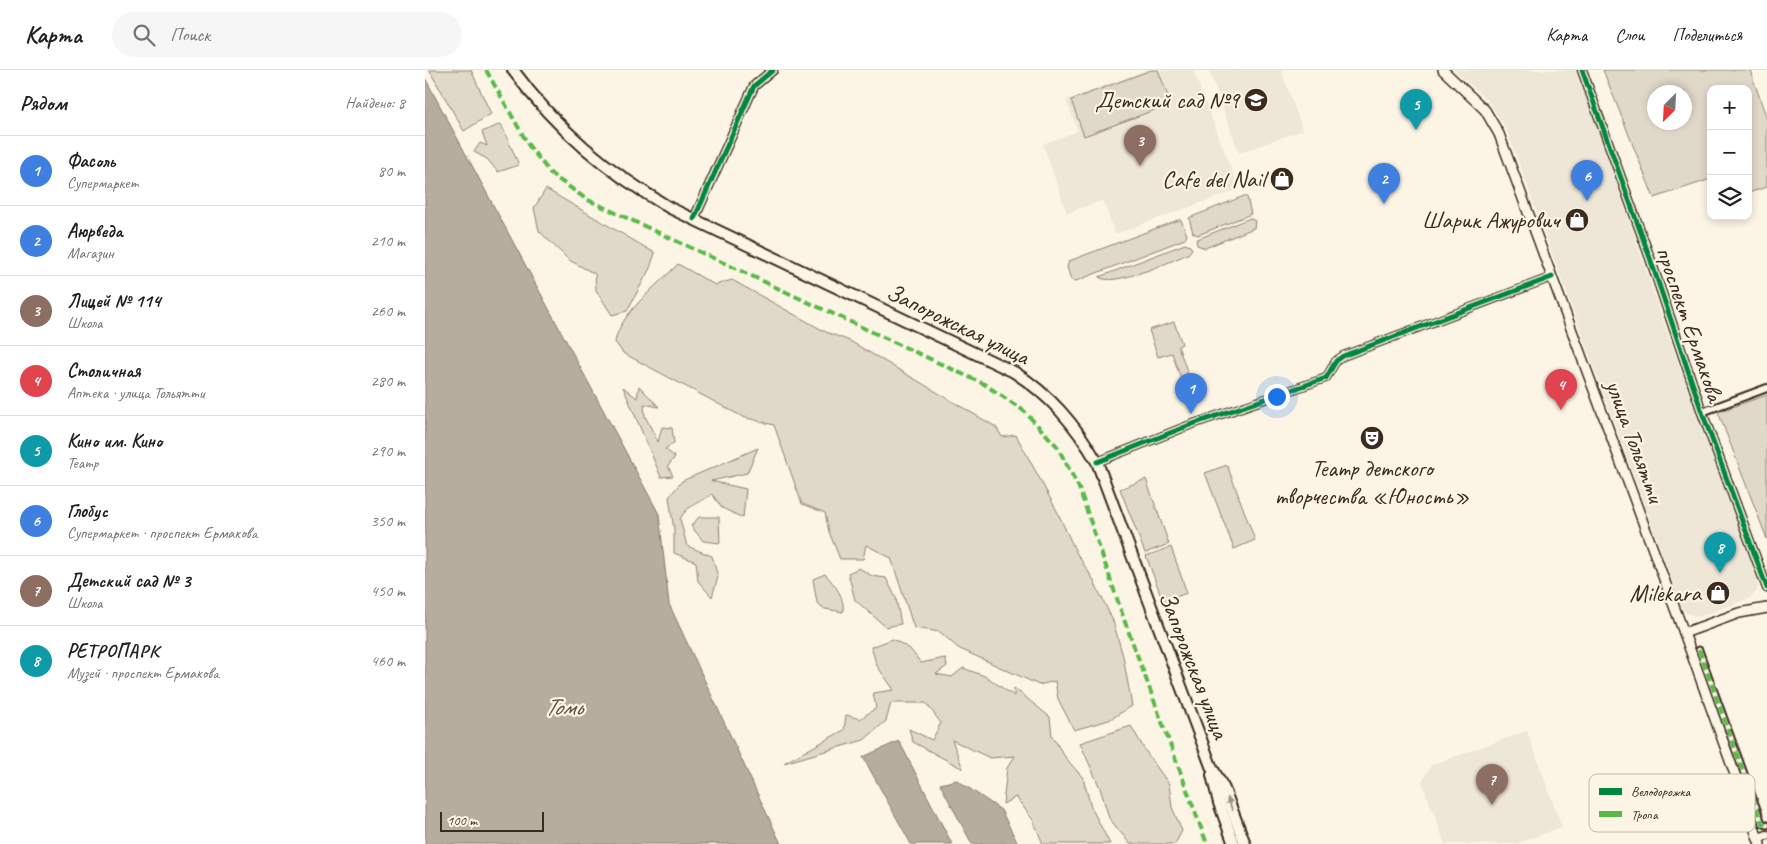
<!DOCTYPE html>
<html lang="ru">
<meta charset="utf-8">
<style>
body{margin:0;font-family:Caveat,sans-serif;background:#f6f6f6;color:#202124}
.controls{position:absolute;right:15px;top:15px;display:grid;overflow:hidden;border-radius:10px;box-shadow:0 2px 8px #0003}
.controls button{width:45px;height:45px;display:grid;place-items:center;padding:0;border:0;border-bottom:1px solid #e0e0e0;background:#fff;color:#202124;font:25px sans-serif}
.compass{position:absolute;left:1222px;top:15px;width:45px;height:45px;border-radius:50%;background:#fff;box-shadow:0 2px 8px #0003;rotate:204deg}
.scale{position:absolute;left:15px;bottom:12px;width:104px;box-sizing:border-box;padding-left:5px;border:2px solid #3b2a1e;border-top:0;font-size:14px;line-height:18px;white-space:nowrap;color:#3b2a1e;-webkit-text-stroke:4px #fcf5e5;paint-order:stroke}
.you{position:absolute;left:851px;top:326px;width:18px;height:18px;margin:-12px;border:4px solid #fff;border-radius:50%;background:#1a73e8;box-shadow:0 0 0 8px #1a73e833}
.badge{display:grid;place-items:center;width:32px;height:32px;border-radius:50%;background:#3b2a1e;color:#fff;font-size:16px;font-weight:700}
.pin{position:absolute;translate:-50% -41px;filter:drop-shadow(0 1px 2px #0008)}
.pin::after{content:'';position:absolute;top:26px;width:18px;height:15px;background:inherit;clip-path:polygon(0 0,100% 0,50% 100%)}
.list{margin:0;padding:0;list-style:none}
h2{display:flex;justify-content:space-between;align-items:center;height:65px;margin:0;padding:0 20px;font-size:21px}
h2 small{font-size:16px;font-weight:400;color:#757577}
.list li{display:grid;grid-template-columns:32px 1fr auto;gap:15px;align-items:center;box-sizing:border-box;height:70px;padding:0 20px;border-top:1px solid #e0e0e0}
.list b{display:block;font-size:19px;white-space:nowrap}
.list p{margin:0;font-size:16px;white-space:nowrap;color:#757577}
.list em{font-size:16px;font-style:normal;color:#757577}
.icon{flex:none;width:28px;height:28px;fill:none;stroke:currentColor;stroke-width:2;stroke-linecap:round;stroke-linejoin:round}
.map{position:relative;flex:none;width:1342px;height:774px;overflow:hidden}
header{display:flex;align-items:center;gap:30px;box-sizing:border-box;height:70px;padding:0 25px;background:#fff;border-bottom:1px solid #e0e0e0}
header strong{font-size:24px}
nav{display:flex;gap:28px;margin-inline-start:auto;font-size:18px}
.search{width:350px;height:45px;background:#f6f6f6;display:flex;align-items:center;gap:12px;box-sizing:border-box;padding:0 18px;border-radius:28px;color:#757577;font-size:19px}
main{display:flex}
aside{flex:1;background:#fff}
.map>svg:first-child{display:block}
.built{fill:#eee6d6}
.green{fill:#e0d8c8;stroke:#8e8173;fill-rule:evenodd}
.water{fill:#b7ad9e;stroke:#85796b}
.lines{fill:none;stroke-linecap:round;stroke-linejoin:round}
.pedestrian-casing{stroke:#3b2a1e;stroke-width:9}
.minor-casing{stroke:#3b2a1e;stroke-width:10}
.tertiary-casing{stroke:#3b2a1e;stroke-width:11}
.secondary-casing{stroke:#3b2a1e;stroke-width:12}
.primary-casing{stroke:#3b2a1e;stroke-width:14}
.pedestrian{stroke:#fcf5e5;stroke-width:5}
.minor{stroke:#fcf5e5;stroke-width:6}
.tertiary{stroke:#fcf5e5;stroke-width:8}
.secondary{stroke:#fcf5e5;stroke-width:9}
.primary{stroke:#fcf5e5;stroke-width:10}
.quiet{stroke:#58b947;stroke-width:4;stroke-dasharray:8 4;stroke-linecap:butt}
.cycleway-casing{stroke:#fcf5e5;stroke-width:8}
.cycleway{stroke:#00873e;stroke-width:5}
.oneway{fill:#9c9082}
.labels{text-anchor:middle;stroke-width:4.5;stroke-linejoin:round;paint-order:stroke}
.poi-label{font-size:24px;fill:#3b2a1e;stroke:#fcf5e5;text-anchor:end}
.street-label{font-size:24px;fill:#3b2a1e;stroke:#fcf5e5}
.water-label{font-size:25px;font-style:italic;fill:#605144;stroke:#fcf5e5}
.key{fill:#fcf5e5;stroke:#c2b8a9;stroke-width:1}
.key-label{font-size:14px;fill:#3b2a1e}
</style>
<header>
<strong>Карта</strong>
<div class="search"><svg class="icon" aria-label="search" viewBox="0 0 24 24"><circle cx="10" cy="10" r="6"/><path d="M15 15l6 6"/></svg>Поиск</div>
<nav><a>Карта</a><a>Слои</a><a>Поделиться</a></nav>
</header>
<main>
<aside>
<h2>Рядом<small>Найдено: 8</small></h2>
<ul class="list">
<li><span class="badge" style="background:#3f7fe0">1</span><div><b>Фасоль</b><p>Супермаркет</p></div><em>80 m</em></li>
<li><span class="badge" style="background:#3f7fe0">2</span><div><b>Аюрведа</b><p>Магазин</p></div><em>210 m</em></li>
<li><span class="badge" style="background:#8d6e63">3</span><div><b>Лицей № 114</b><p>Школа</p></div><em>260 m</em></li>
<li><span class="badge" style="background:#e0444e">4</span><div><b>Столичная</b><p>Аптека · улица Тольятти</p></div><em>280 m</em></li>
<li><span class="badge" style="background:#0f9aa8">5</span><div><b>Кино им. Кино</b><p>Театр</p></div><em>290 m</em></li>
<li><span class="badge" style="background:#3f7fe0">6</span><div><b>Глобус</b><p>Супермаркет · проспект Ермакова</p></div><em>350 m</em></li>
<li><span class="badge" style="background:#8d6e63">7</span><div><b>Детский сад № 3</b><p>Школа</p></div><em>450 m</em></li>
<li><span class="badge" style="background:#0f9aa8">8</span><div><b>РЕТРОПАРК</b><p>Музей · проспект Ермакова</p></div><em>460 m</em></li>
</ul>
</aside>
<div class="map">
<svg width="1342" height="774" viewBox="0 0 1342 774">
<rect width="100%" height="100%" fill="#fcf5e5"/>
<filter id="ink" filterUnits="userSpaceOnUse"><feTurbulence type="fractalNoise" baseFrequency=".02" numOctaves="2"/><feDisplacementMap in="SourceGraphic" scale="10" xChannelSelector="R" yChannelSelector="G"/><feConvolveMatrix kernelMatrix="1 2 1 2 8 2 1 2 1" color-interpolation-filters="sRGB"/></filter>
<g filter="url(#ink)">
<!-- built -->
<g class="built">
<polygon points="722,0 768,0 814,119 690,164 678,130 642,143 618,74 653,61 641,30"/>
<polygon points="784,0 856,0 878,60 814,83"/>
<polygon points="1029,0 1150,0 1171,52 1241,259 1333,511 1332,521 1325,528 1274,547 1261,543 1257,537 1081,58 1063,31"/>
<polygon points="1102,661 1137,757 1090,774 1020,774 997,712 1006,695"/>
</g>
<!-- green -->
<g class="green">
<polygon points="4,0 46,0 66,44 39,61"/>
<polygon points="726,0 733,0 746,34 659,66 646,30"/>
<path d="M1178,0h147l17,49v68l-19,6v-104h-37v90l-57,19zM1230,22h30v30h-30z"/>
<polygon points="76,54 94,95 73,102 62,89 49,82 55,73 62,76 57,62"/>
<polygon points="121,119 230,183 225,198 202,241 187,245 171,220 170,204 144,190 114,161 109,138"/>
<polygon points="819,126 822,127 826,144 773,165 768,163 764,148"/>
<polygon points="825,148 830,151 829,158 780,178 772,175 771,170 775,168"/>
<polygon points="753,150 756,150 762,165 760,169 651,211 646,210 642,197 644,191"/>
<path d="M760,174l5,2 2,3 -4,5c-16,7 -76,34 -89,23z"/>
<path d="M253,194l37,21 17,-5 94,52 24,9 146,86 6,10 14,-2 40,74 20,43 17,27 20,42 10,35 9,50 -23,14 -35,10 -16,-31 -3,-18 -16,4 -81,-37 -18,-16 -26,-4 -23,-70 -25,-13 -3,14h-23l-11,-27 -4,-19 -23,-9 -28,-79 -31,-8 -120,-64 -8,-11c4,-28 44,-58 63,-78z"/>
<polygon points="749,252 757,274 753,276 766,312 758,315 747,283 733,287 724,260"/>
<polygon points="214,316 234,337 219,334 220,346 233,372 237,357 247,358 249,373 240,379 250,387 243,396 248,406 236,407 198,317 212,328"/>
<polygon points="1342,325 1342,469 1293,342"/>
<path d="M333,378l-11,25 -36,8 35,8 -3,29 -21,-10 -10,-14c-14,11 -23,9 -32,25l7,27 25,10 6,21 -6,20 -14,-16 -2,-19 -22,-9v-23l-5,-33 13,-16z"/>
<polygon points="802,395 830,470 809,479 780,403"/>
<polygon points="721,409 744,474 720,483 695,419"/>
<polygon points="274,447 294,447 295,473 278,471 266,456"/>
<polygon points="746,477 762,523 738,531 721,486"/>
<polygon points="434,498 447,506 461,508 471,528 476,554 461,557 430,530 423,503"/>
<path d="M400,504c10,11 20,23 18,38l-18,-3 -8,-6 -4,-24z"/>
<polygon points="468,569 485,579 496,593 520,588 522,596 511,604 527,607 538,598 562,607 589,626 589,618 625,647 627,666 640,687 658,708 666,737 685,774 618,774 608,750 591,727 578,734 582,698 590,686 565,688 527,670 538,699 488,672 484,659 507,670 516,653 501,633 466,633 461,651 439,670 359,693 419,660 421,645 435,649 451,638 448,623 469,620 452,596 446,577"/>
<polygon points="706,656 721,682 744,714 747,737 757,761 750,774 705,774 684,748 675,718 655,673"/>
</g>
<!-- water -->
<g class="water">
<polygon points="0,8 234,444 244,534 356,774 0,774"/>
<polygon points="474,671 527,774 486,774 438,687"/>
<polygon points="532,710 576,740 593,774 547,774 515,714"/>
</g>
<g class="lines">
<!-- pedestrian casing -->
<g class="pedestrian-casing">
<polyline id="pedestrian" points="1274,580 1337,753 1342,755"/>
</g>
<!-- minor casing -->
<g class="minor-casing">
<g id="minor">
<polyline points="1277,342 1342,318"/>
<polyline points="672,392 765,355 901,308 911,291 918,286 1127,207"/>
</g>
</g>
<!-- tertiary casing -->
<g class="tertiary-casing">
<g id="tertiary">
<polyline points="1157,0 1225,188 1277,342 1342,518"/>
<polyline points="269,149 329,16 348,0"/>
<polyline points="1333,768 1342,765"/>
</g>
</g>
<!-- secondary casing -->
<g class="secondary-casing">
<g id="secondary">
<polyline points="1018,0 1060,40 1074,64 1259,563 1335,774"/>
<polyline points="1259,563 1314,543 1342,538"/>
</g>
</g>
<!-- primary casing -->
<g class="primary-casing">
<g id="primary">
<path d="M88,0c44,60 94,101 157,138l344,164c36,23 61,52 83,90l114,304 13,23 21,55"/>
<polyline points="787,705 794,733 809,774"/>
</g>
</g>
<!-- pedestrian -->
<use href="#pedestrian" class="pedestrian"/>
<!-- minor -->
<use href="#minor" class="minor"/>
<!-- tertiary -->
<use href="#tertiary" class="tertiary"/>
<!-- secondary -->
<use href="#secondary" class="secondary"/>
<!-- primary -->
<use href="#primary" class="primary"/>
<!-- quiet -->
<g class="quiet">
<polyline points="61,0 104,76 126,104 161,129 559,314 599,341 632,376 654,418 700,552 782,774"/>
<polyline points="1274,580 1337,753 1342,755"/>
</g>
<!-- cycleway casing -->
<g class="cycleway-casing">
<g id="cycleway">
<polyline points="1157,0 1225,188 1277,342 1342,518"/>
<polyline points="269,149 329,16 348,0"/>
<polyline points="672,392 765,355 901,308 911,291 918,286 1127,207"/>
</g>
</g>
<!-- cycleway -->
<use href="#cycleway" class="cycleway"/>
</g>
<!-- one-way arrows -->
<defs><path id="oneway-solid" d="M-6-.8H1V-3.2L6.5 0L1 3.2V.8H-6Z" transform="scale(1.25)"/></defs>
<use class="oneway" href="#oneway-solid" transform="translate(805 734) rotate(-111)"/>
</g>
<!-- icons -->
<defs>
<g id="school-disc" transform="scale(1.25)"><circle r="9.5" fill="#3b2a1e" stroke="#fcf5e5"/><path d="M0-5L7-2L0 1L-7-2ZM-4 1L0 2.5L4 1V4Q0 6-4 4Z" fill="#fff"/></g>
<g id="shop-disc" transform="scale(1.25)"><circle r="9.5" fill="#3b2a1e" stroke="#fcf5e5"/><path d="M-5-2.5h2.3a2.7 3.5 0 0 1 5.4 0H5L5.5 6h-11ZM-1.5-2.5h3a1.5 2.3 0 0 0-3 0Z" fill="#fff"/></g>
<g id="theatre-disc" transform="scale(1.25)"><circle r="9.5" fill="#3b2a1e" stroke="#fcf5e5"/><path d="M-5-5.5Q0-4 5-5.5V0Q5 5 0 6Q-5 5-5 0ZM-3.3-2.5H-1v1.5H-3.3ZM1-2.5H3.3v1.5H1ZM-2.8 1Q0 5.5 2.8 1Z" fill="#fff"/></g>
</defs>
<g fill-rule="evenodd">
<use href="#school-disc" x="831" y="30"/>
<use href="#shop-disc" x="857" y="109"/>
<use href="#shop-disc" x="1152" y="150"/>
<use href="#theatre-disc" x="947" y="368"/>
<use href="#shop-disc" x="1293" y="523"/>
</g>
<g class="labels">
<!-- poi labels -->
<g class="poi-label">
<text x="814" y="38">Детский сад №9</text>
<text x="840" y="117">Cafe del Nail</text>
<text x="1134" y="158">Шарик Ажурович</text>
<text x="947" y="406" text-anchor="middle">Театр детского<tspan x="947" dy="28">творчества «Юность»</tspan></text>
<text x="1276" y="531">Milekara</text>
</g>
<!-- street labels -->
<g class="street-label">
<text transform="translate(533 254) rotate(26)" y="8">Запорожская улица</text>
<text transform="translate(1265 254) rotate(71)" y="8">проспект Ермакова</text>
<text transform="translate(1210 371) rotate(70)" y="8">улица Тольятти</text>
<text transform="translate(769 595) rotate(69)" y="8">Запорожская улица</text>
</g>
<!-- water labels -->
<g class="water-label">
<text x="138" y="645">Томь</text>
</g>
</g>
<!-- legend -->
<rect x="1164" y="704" width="166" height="58" rx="8" class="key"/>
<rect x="1174" y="718" width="23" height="7" fill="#00873e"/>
<rect x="1174" y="741" width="23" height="6" fill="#58b947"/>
<g class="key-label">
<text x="1206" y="726">Велодорожка</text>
<text x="1206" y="749">Тропа</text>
</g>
</svg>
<div class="controls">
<button>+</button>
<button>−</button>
<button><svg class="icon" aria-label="layers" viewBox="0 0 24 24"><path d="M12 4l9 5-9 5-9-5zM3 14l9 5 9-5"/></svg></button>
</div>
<svg class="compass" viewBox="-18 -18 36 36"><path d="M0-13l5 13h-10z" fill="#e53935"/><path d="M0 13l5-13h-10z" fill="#757577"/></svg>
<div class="scale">100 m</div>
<div class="you"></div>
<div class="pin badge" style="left:766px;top:344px;background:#3f7fe0">1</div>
<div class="pin badge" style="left:959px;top:134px;background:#3f7fe0">2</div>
<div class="pin badge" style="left:715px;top:96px;background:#8d6e63">3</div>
<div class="pin badge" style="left:1136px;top:340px;background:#e0444e">4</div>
<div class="pin badge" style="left:991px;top:60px;background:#0f9aa8">5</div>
<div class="pin badge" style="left:1162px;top:131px;background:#3f7fe0">6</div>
<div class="pin badge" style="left:1067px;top:735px;background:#8d6e63">7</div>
<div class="pin badge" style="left:1295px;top:503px;background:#0f9aa8">8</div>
</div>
</main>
